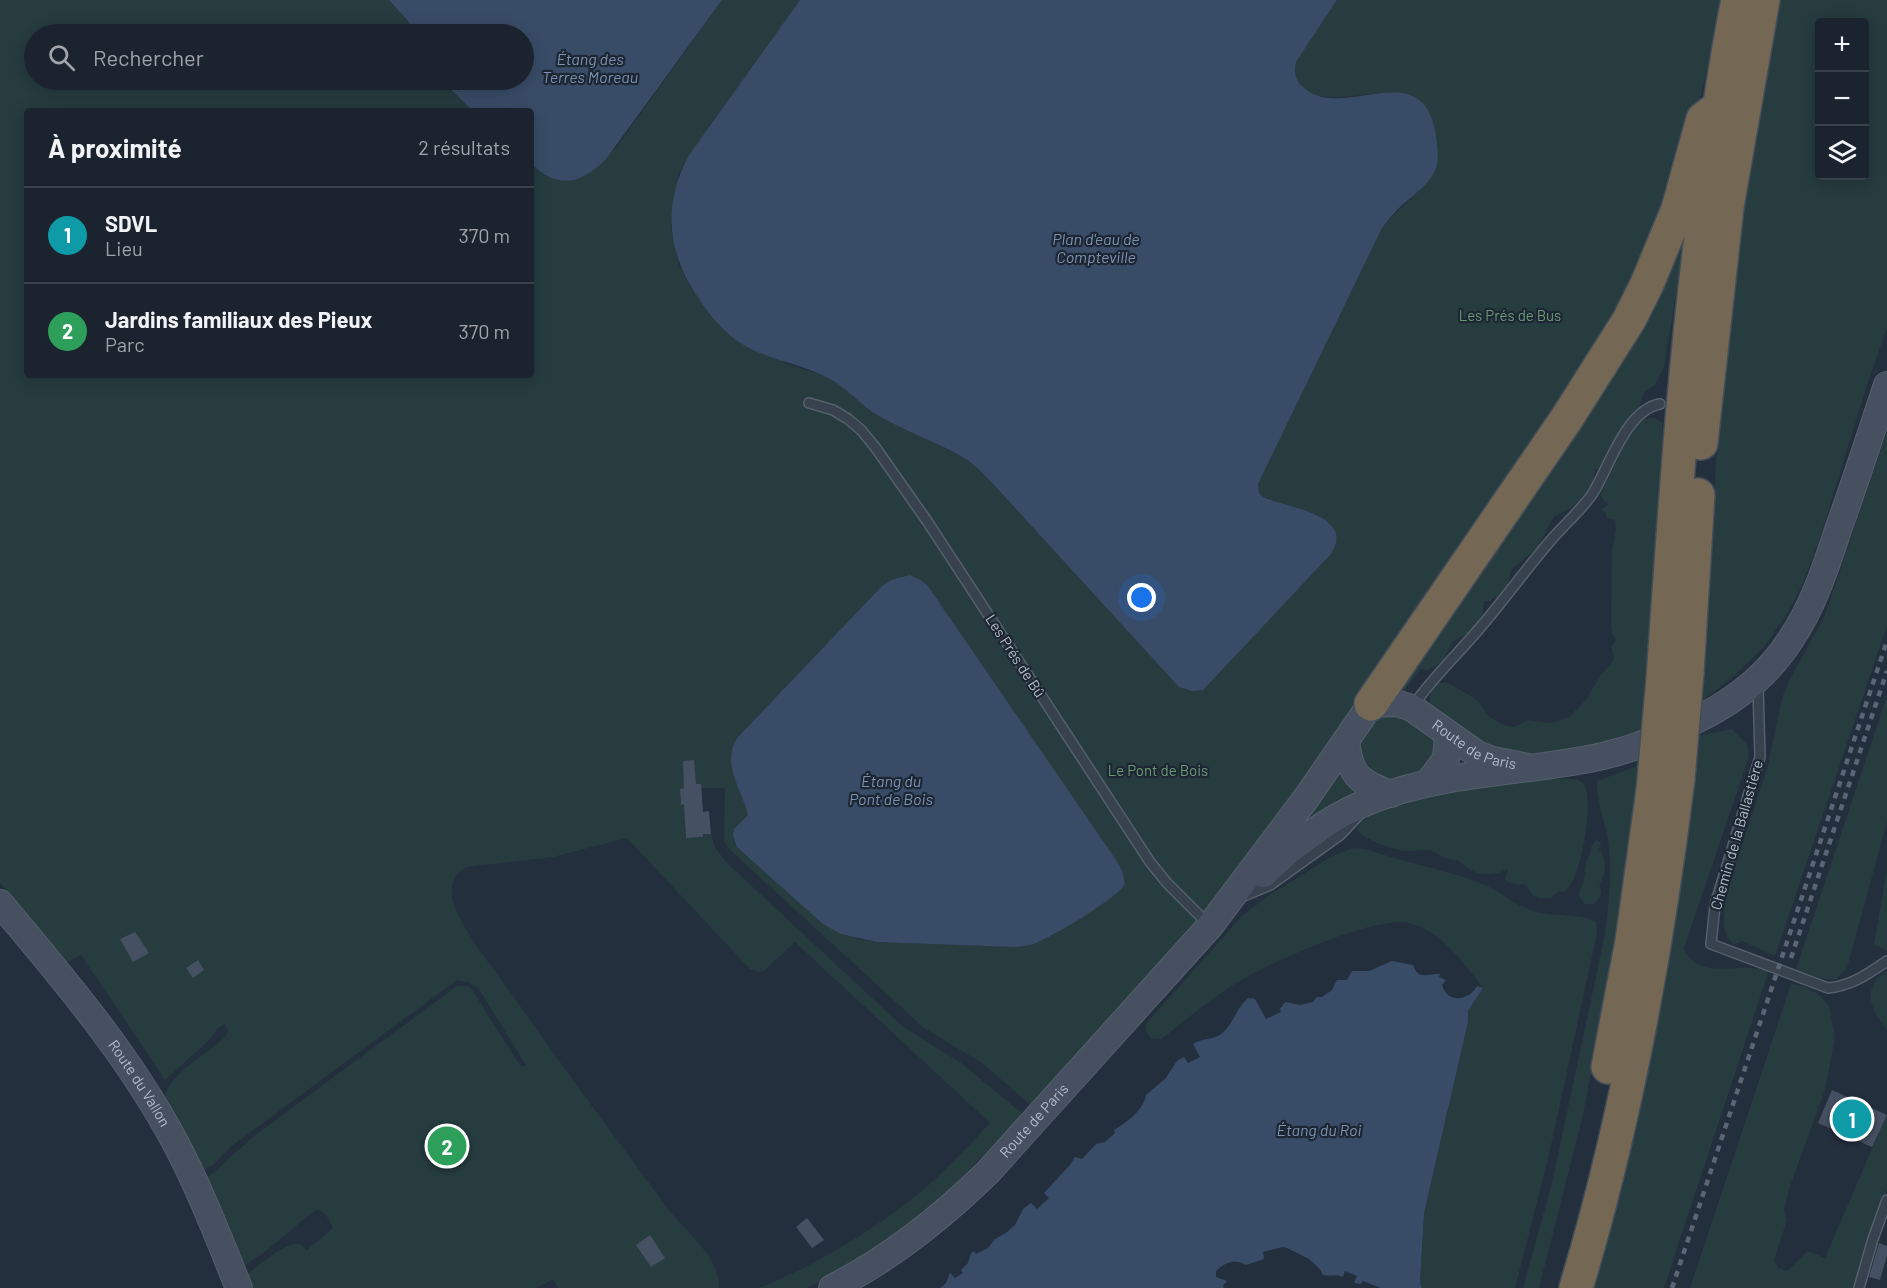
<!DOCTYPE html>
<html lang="fr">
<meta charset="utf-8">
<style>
body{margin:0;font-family:Barlow,sans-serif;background:#282f3a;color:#f1f3f6}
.controls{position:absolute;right:18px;top:18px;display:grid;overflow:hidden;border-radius:6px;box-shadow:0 3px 15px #0003}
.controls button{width:54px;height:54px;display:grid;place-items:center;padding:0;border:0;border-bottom:2px solid #39404a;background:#1b232e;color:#f1f3f6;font:30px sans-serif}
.you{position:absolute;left:1142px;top:598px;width:21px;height:21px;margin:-15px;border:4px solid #fff;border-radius:50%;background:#1a73e8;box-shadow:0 0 0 9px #1a73e833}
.badge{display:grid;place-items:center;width:39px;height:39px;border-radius:50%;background:#d93025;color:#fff;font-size:20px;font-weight:700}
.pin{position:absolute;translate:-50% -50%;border:3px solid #fff;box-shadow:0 2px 6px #0006}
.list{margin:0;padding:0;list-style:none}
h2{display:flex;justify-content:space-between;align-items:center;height:78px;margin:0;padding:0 24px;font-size:26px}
h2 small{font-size:20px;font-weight:400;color:#a0a4aa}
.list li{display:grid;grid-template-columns:39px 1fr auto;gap:18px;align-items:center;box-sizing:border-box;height:96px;padding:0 24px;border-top:2px solid #39404a}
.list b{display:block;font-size:22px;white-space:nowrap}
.list p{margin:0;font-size:20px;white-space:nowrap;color:#a0a4aa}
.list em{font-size:20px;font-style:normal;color:#a0a4aa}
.icon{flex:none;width:33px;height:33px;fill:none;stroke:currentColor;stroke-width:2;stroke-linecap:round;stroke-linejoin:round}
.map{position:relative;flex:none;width:1887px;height:1288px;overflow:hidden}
.search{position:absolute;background:#1b232e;box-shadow:0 3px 15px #0003;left:24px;top:24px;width:510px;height:66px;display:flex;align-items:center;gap:15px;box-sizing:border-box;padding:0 21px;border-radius:33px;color:#a0a4aa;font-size:22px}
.panel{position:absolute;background:#1b232e;box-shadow:0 3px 15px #0003;left:24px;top:108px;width:510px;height:270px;border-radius:6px}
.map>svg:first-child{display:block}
.green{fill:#263c3f;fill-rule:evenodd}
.water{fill:#394c67}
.building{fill:#455162}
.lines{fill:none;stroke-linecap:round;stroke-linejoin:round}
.lane-casing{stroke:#565f6c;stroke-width:12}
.secondary-casing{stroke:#565f6c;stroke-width:28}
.highway-casing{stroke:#434c59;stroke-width:36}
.lane{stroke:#38414e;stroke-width:9}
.secondary{stroke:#465061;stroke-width:26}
.highway{stroke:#746855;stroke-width:33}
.rail{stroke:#5a6575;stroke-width:4.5;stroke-dasharray:6 6;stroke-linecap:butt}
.highway-bridge-casing{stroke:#434c59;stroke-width:36;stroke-linecap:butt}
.highway-bridge{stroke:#746855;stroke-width:33}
.labels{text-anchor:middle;stroke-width:4.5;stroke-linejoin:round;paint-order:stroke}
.park-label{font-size:15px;fill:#6b9a76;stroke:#1d2633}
.street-label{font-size:15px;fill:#b4bcc9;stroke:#1d2633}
.water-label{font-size:16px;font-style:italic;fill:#7c92b1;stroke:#1d2633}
</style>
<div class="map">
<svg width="1887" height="1288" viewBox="0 0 1887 1288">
<rect width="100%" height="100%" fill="#242f3e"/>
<!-- green -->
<g class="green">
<path d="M0,0h389l19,21 7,13h-381v46h407l32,31h-446v264h504v-211l7,6 77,-21 107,-149h78l-111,155 -10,18 -8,55 8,37 11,21 15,22 80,55 40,13 17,10 29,24 95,49 14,11 199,216 155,-158 -12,-10 -59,-21 -4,-4 -1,-9 124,-256c17,-21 40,-36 54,-59l-59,-76c-26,3 -90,16 -81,-31l41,-62h386l-20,87 -27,97 -50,121 -326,490 -66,83 -76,90 -126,138 -50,-43 -58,-35 -196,-180 -4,-7 1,-53h-24l-5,-4 -1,-5 -11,9 -4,1 1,15h4l1,34 17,-1v-3h8l4,13 11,15 176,164 59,37 62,51 -88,91 -41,32 -65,40 -23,11h-47c60,-24 124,-63 173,-106 20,-18 39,-39 58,-59l-195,-181 -30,28 -5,2 -10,-3 -123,-131 -74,19 -86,10c-14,6 -17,20 -14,34 7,26 37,63 53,85 53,76 108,150 163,224 18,24 50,45 50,78h-161l-5,-9 -16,9h-290l-5,-10c12,-8 39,-33 53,-34 5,-1 8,3 12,6l26,-22c-4,-8 -8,-19 -18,-18l-48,40 -24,17 -40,-85 51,-46 203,-150h10l6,5 48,76 5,-2 -47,-76 -11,-7 -11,-2 -224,165 -20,20 -10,5 -40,-70c8,-31 43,-43 63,-64l2,-6 -3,-6 -7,4 -10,13 -43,39 -84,-125 -14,7 -67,-79zM928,586l194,284c-31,32 -61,74 -109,77l-136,-5 -18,-3 -125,-100v-10l14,-14 -15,-70 4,-7 144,-151z"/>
<path d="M1778,0h109v328l-20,57 -46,150 -19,51 -15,28 -24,34 -29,28 -33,26 16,-254 18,-192zM1820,22h44v154h-44z"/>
<polygon points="1686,233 1664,367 1655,385 1644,392 1639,409 1630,423 1624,431 1618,435 1611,450 1606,453 1604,463 1599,469 1595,469 1592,488 1588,495 1581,502 1554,517 1538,547 1511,570 1507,586 1501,594 1490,601 1484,601 1482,619 1470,633 1453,641 1443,661 1428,670 1420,669 1401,695 1394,695"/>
<path d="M1649,418h6l7,4 1,39 -20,269 -4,4c-32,7 -119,30 -147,16 -21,-11 -42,-30 -61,-44 -4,-9 1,-18 8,-23h10l25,15 8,8 6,10 15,9 11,2 13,-7 25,3 17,-6 16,-16 16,-26 12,-14 1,-5 -3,-9 6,-7 -5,-7 -1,-9 1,-73 4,-23 -1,-8 -8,-2 -2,-6 -4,-2 7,-6c-2,-2 -5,-4 -6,-6 -7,-12 25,-59 32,-71l6,-6z"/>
<polygon points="1887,431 1887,626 1775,956 1742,941 1733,945 1726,935 1724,925 1724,898 1767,770 1782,698 1789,681 1825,615"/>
<polygon points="1887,696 1887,822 1847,968 1836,980 1823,979 1796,969"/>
<polygon points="1393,709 1441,741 1424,775 1380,783 1354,752 1375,712"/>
<path d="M1732,729l15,15 2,13 -65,191c10,24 35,21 57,20 9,-1 19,1 28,2l-105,318h-73l106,-552z"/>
<polygon points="1340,759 1362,790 1292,840"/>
<path d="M1640,765l-26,193 -32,161 -43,169h-16l29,-105 53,-249c4,-31 7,-62 3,-93 -3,-21 -12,-39 -11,-60z"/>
<path d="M1576,779c4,2 5,2 8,5 10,16 -2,97 -20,108l-5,-1 -8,7h-12l-7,-3 -6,-11c-7,1 -16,1 -21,-5l3,-10c-18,9 -35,7 -50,-9 -16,1 -20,-10 -30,-10 -9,0 -18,2 -28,0 -11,-2 -36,-11 -43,-20 15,-39 180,-54 219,-51z"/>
<path d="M1596,840l5,2 -2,7c9,11 7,25 0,36 5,7 1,14 -6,19h-8l-6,-8 1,-7 3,-4 3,-22 5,-11v-5z"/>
<path d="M1352,848l13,1c38,13 78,20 115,34 19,7 34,22 53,28 18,6 50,2 63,11l1,11 -48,222 -34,133h-93l-2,-5 4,-70 44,-191v-11l15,-23c-17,-23 -44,-59 -74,-65 -38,-7 -145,42 -179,64 -24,15 -46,35 -69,52l-10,-1 -6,-8 1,-6 5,-6 91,-102 26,-20 61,-38z"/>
<polygon points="1887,869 1887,951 1874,944"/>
<path d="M1887,970v60c-17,-22 -26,-41 0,-60z"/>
<polygon points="1791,984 1804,986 1818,994 1829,1006 1835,1037 1825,1090 1789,1189 1784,1209 1787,1220 1774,1260 1778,1268 1787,1271 1808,1251 1825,1258 1887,1114 1887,1189 1855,1288 1690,1288"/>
</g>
<!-- water -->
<g class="water">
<path d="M389,0h333l-116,159c-25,25 -47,31 -75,5v-53h-58l-32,-31h83v-46h-109l-7,-13z"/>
<path d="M800,0h537l-41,62c-2,10 -1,18 7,25 37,36 117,-33 132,43 2,13 5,29 0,41 -9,17 -25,26 -38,39 -6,6 -10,12 -15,18l-124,256 1,9 4,4c25,11 95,18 67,58l-127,135 -11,1 -13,-4 -185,-202c-9,-9 -18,-20 -30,-27 -30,-18 -64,-28 -93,-47 -15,-11 -27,-25 -43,-33 -28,-15 -62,-18 -89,-36 -16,-11 -29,-26 -40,-43 -32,-46 -37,-94 -10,-144z"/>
<path d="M910,575l12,6 6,5 188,274 6,10 3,14c-10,16 -70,51 -89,59 -8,3 -15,4 -23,4l-136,-5 -36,-8 -18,-10 -86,-77 -4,-12 1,-6 14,-14c-6,-26 -27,-50 -11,-77l144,-151 10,-7z"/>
<path d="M1392,961l21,4c5,15 14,9 27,9l-1,3 7,3 -4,5c6,20 27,15 35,1l6,2 -15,23v11l-44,191 -4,70 2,5h-41l-18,-7 -3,3 -6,-1 3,-7 -12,-5 -2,6c-8,-4 -12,0 -20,-2l-3,-6 -11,-10 -22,-11 -4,-1 -20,5 1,7 -18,6c-12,-7 -20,-3 -30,6v6l11,4 -4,5 1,2h-284l6,-5 4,-10 5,5 8,-5 -2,-3 7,-7 3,-10 3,-2 2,3 12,-6 7,-9 11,-6 9,-8 8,-16 8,-6 6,6 12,-11 -5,-5 26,-28 5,-8 7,2 14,-15 9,-2 10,-9 -1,-3c12,-7 30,-20 32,-35l19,-16 12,-18 7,-4 4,6 12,-6 -7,-13c9,-6 20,-4 28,-10 13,-10 15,-26 27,-36l7,1 11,20 15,-7 -1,-3 5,-7 15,3 13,-3 4,-5h5l10,-7 5,-10h10l5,-9h17z"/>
</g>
<!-- building -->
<g class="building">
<polygon points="694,760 696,784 701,784 703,812 709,811 711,834 703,834 703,837 686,838 684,804 681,805 680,789 684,788 683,761"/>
<polygon points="135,932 149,953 133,962 120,939"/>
<polygon points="198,960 204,970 193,978 186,968"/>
<polygon points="1832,1090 1887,1115 1872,1147 1818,1123"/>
<polygon points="807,1218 824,1240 812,1248 796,1227"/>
<polygon points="650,1235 665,1258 651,1267 636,1245"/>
<polygon points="1879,1243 1887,1246 1887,1255 1880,1280 1869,1277"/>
</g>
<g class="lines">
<!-- lane casing -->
<g class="lane-casing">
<g id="lane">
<polyline points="809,403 833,410 848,419 861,430 875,447 927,521 1150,862 1167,883 1208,924"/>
<path d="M1758,685l2,72 -45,148 -4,39 117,44c23,-2 40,-14 59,-27"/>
<path d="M1413,706c19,-28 44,-51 66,-77 25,-29 47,-60 72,-89 13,-15 28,-28 40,-44 17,-25 34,-86 69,-92"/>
<polyline points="1239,898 1270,885 1340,835 1360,814"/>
<polyline points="1859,1288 1873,1239 1887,1200"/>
</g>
</g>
<!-- secondary casing -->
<g class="secondary-casing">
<g id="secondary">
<path d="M1346,741c4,34 12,41 45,53"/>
<polyline points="1428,783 1446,759 1448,735"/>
<path d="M1264,874c31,-31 67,-58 108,-74 74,-29 155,-27 231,-44 34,-8 66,-21 97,-38 38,-19 68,-43 91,-79 23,-34 35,-73 48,-112 17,-47 32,-94 48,-142"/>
<path id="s1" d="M0,903c63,75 128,151 175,239 25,47 44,97 64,146"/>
<path id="s2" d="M832,1288c59,-30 109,-70 156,-116l222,-246 97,-129 64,-93 25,-1 16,5 65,46 16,6 35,7"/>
</g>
</g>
<!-- highway casing -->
<g class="highway-casing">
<g id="highway">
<polyline points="1701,443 1727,207 1763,0"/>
<polyline points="1687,673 1698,495"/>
<path d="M1663,679c12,-175 23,-349 49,-522 8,-52 15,-105 26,-157"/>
<polyline points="1371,704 1567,418 1629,320 1647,284 1678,209 1703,119 1720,106"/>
<polyline points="1608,1067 1632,941 1653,790"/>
<path d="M1576,1288c50,-166 81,-337 102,-509"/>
</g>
</g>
<!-- lane -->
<use href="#lane" class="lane"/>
<!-- secondary -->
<use href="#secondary" class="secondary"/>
<!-- highway -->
<use href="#highway" class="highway"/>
<!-- rail -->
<g class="rail">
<polyline points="1791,958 1887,671"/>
<polyline points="1672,1288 1887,641"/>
</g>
<!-- highway-bridge casing -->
<g class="highway-bridge-casing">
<g id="highway-bridge">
<polyline points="1678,779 1687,673"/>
<polyline points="1653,790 1663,679"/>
</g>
</g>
<!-- highway-bridge -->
<use href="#highway-bridge" class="highway-bridge"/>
</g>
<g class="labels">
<!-- park labels -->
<g class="park-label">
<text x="1510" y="321">Les Prés de Bus</text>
<text x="1158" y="776">Le Pont de Bois</text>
</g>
<!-- street labels -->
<g class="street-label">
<text transform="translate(1015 656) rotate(57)" y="5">Les Prés de Bû</text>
<text dy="5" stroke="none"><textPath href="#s2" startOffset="916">Route de Paris</textPath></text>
<text transform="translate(1737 835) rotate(-74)" y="5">Chemin de la Ballastière</text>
<text dy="5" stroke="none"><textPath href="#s1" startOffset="228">Route du Vallon</textPath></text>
<text dy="5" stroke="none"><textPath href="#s2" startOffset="264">Route de Paris</textPath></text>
</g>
<!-- water labels -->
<g class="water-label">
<text x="590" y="65">Étang des<tspan x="590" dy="18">Terres Moreau</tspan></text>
<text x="1096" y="245">Plan d'eau de<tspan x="1096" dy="18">Compteville</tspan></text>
<text x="891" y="787">Étang du<tspan x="891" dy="18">Pont de Bois</tspan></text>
<text x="1319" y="1136">Étang du Roi</text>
</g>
</g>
</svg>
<div class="controls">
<button>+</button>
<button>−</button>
<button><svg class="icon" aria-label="layers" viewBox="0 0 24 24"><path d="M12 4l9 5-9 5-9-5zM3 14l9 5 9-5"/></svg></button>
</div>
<div class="you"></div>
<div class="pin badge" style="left:1852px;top:1119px;background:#0f9aa8">1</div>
<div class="pin badge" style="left:447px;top:1146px;background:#2e9e5b">2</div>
<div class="search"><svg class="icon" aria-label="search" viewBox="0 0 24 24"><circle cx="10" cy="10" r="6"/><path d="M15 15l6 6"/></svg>Rechercher</div>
<section class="panel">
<h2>À proximité<small>2 résultats</small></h2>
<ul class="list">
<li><span class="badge" style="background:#0f9aa8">1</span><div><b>SDVL</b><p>Lieu</p></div><em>370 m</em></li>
<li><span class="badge" style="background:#2e9e5b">2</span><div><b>Jardins familiaux des Pieux</b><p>Parc</p></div><em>370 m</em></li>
</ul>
</section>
</div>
